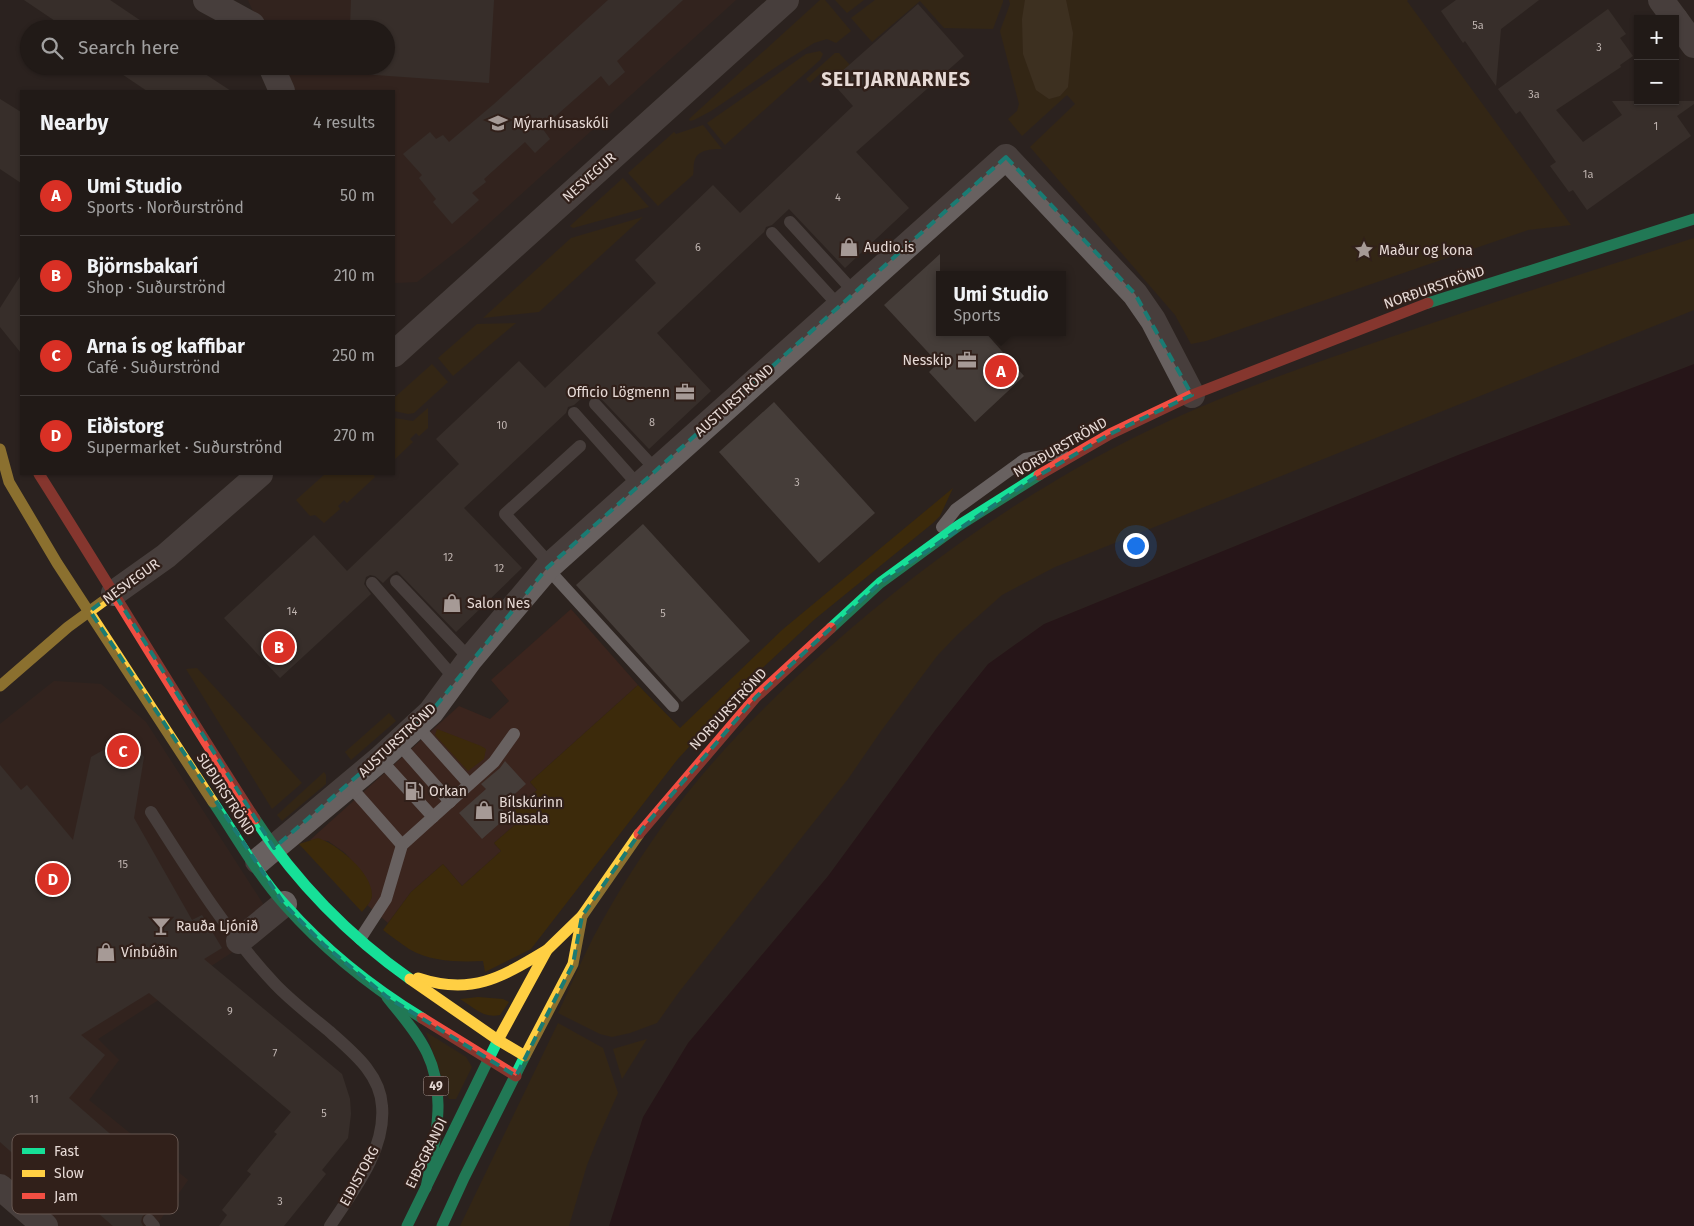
<!DOCTYPE html>
<meta charset="utf-8">
<style>
body{margin:0;font-family:"Fira Sans",sans-serif;background:#2d2724;color:#f1f3f6}
.controls{position:absolute;right:15px;top:15px;display:grid;overflow:hidden;border-radius:0px;box-shadow:0 1px 4px #0004}
.controls button{width:45px;height:45px;display:grid;place-items:center;padding:0;border:0;border-bottom:1px solid #3e3836;background:#211a17;color:#f1f3f6;font:25px sans-serif}
.you{position:absolute;left:1135px;top:545px;width:18px;height:18px;margin:-12px;border:4px solid #fff;border-radius:50%;background:#1a73e8;box-shadow:0 0 0 8px #1a73e833}
.badge{display:grid;place-items:center;width:32px;height:32px;border-radius:50%;background:#d93025;color:#fff;font-size:16px;font-weight:700}
.pin{position:absolute;translate:-50% -50%;border:2px solid #fff;box-shadow:0 1px 5px #0006}
.popup{position:absolute;left:936px;top:271px;width:130px;height:65px;box-sizing:border-box;display:grid;place-content:center;border-radius:0px;background:#211a17;filter:drop-shadow(0 1px 4px #0005);font-size:16px;white-space:nowrap;color:#a2a1a1}
.popup b{font-size:19px;color:#f1f3f6}
.popup::after{content:'';position:absolute;left:50%;top:100%;margin-left:-10px;border:10px solid transparent;border-top-color:#211a17}
.list{margin:0;padding:0;list-style:none}
h2{display:flex;justify-content:space-between;align-items:center;height:65px;margin:0;padding:0 20px;font-size:21px}
h2 small{font-size:16px;font-weight:400;color:#a2a1a1}
.list li{display:grid;grid-template-columns:32px 1fr auto;gap:15px;align-items:center;box-sizing:border-box;height:80px;padding:0 20px;border-top:1px solid #3e3836}
.list b{display:block;font-size:19px;white-space:nowrap}
.list p{margin:0;font-size:16px;white-space:nowrap;color:#a2a1a1}
.list em{font-size:16px;font-style:normal;color:#a2a1a1}
.icon{flex:none;width:28px;height:28px;fill:none;stroke:currentColor;stroke-width:2;stroke-linecap:round;stroke-linejoin:round}
.map{position:relative;flex:none;width:1694px;height:1226px;overflow:hidden}
.search{position:absolute;background:#211a17;box-shadow:0 1px 4px #0004;left:20px;top:20px;width:375px;height:55px;display:flex;align-items:center;gap:12px;box-sizing:border-box;padding:0 18px;border-radius:28px;color:#a2a1a1;font-size:19px}
.panel{position:absolute;background:#211a17;box-shadow:0 1px 4px #0004;left:20px;top:90px;width:375px;height:385px;border-radius:0px}
.map>svg:first-child{display:block}
.built{fill:#3b251e}
.green{fill:#3c2a0b}
.forest{fill:#534023}
.water{fill:#210610}
.building{fill:#453d39}
.lines{fill:none;stroke-linecap:round;stroke-linejoin:round}
.lane{stroke:#686160;stroke-width:12}
.street{stroke:#686160;stroke-width:26}
.fast{stroke:#16e098;stroke-width:11}
.slow{stroke:#ffcf43;stroke-width:11}
.jam{stroke:#f24e42;stroke-width:11}
.marked{fill:none;stroke:#1a7b73;stroke-width:4;stroke-dasharray:10 6;stroke-linejoin:round}
.labels{text-anchor:middle;stroke-width:4.5;stroke-linejoin:round;paint-order:stroke}
.number-label{font-size:11px;fill:#beb3af}
.shield{fill:#31201a;stroke:#b0a29e;stroke-width:1}
.shield-label{font-size:12px;font-weight:bold;fill:#e7dad6}
.poi-label{font-size:14px;fill:#e7dad6;stroke:#31201a;text-anchor:start}
.street-label{font-size:14px;fill:#e7dad6;stroke:#31201a}
.district-label{font-size:19px;font-weight:bold;letter-spacing:1px;fill:#e7dad6;stroke:#31201a}
.key{fill:#31201a;stroke:#685852;stroke-width:1}
.key-label{font-size:14px;fill:#e7dad6}
</style>
<div class="map">
<svg width="1694" height="1226" viewBox="0 0 1694 1226">
<rect width="100%" height="100%" fill="#2c231f"/>
<!-- built -->
<g class="built">
<polygon points="248,0 736,0 466,244 417,282 394,283 394,91 289,91 278,66 386,66 386,29 261,29"/>
<polygon points="571,609 638,685 530,782 537,790 512,812 519,821 494,843 501,851 462,886 443,864 411,892 388,923 367,905 372,897 371,890 363,873 345,853 328,841 310,840 459,706 490,719 509,701 491,680"/>
<polygon points="54,681 101,684 146,722 276,924 98,1039 119,1060 89,1100 188,1180 156,1226 36,1226 0,1196 0,724"/>
</g>
<!-- green -->
<g class="green">
<polygon points="820,0 825,0 851,31 836,43 827,39 814,43 779,65 711,111 694,120 690,121 689,119"/>
<polygon points="835,0 864,0 847,13"/>
<polygon points="875,0 1003,0 1003,2 993,29 944,28 920,1 872,42 851,18"/>
<polygon points="1009,0 1408,0 1407,1 1571,225 1528,230 1206,341 1191,344 1175,315 1030,147 1075,104 1067,95 1022,136 1008,119 1017,111 1019,104 1000,31 1010,4"/>
<polygon points="820,51 823,54 820,60 725,145 707,123 806,54"/>
<polygon points="835,53 839,53 850,65 832,81 823,71 810,83 806,79"/>
<path d="M703,125l19,24c-10,0 -26,0 -28,14 -1,4 0,8 -1,12l-35,31 -30,-33 46,-41 2,2z"/>
<polygon points="623,178 649,207 573,228 570,226"/>
<polygon points="643,217 539,312 483,318 571,238"/>
<path d="M1694,238v72l-639,257 -53,28 -45,40 -20,21 -56,75 -33,48 -169,213 -22,31 -27,10 -18,4 -12,-3 -42,-21c12,-25 23,-52 36,-77 24,-45 51,-87 81,-127 43,-57 95,-109 148,-156 104,-93 222,-176 350,-234 72,-32 147,-58 221,-83 100,-34 200,-66 300,-98z"/>
<polygon points="516,323 453,376 438,358 477,324"/>
<polygon points="432,364 448,382 414,413 408,414 394,411 394,398"/>
<polygon points="428,408 428,428 419,436 416,433 410,439 413,442 394,460 394,418 413,421"/>
<polygon points="325,474 373,474 375,477 347,503 344,500 338,506 340,509 324,523 315,515 310,516 296,500"/>
<path d="M953,488l-13,28 -7,7 -118,96 -62,58 -76,83 -146,189 -46,23 -2,-11c-24,1 -52,1 -74,-12 -9,-6 -18,-13 -26,-19l28,-38 32,-28 19,22 39,-35 -7,-8 25,-22 -7,-9 25,-22 -7,-8 108,-97 42,43 102,-98z"/>
<polygon points="197,668 302,783 272,809 186,669"/>
<polygon points="389,713 396,721 351,760 345,752"/>
<polygon points="437,729 481,746 486,749 484,759 468,771 435,735"/>
<polygon points="324,772 326,775 326,784 282,821 277,815"/>
<path d="M318,838c19,6 55,35 54,58 -1,6 -6,11 -10,16l-63,-68z"/>
<path d="M478,997l25,2 6,3 -9,13c-16,4 -27,-8 -40,-16z"/>
<polygon points="558,1023 603,1048 618,1093 597,1140 587,1165 569,1226 460,1226"/>
<polygon points="426,1032 466,1057 472,1067 456,1099 449,1099"/>
<polygon points="647,1039 622,1079 613,1049"/>
</g>
<!-- forest -->
<polygon class="forest" points="1025,0 1066,0 1073,33 1068,87 1060,96 1049,99 1036,90 1023,54 1022,19"/>
<!-- water -->
<polygon class="water" points="1694,364 1694,1226 609,1226 643,1117 688,1043 828,876 936,729 988,664 1044,624 1458,455"/>
<!-- building -->
<g class="building">
<polygon points="24,0 110,0 153,29 67,29"/>
<polygon points="351,0 494,0 489,83 347,73 348,66 386,66 386,29 350,29"/>
<polygon points="608,0 683,0 617,61 625,72 609,86 601,76 542,128 550,139 535,153 525,142 484,179 486,182 472,193 479,200 452,224 433,202 436,199 419,178 422,175 403,154 430,132 436,139 443,135 449,142 494,104"/>
<polygon points="1456,0 1539,0 1501,29 1496,86 1465,41 1463,43 1441,11"/>
<polygon points="918,4 964,56 856,152 909,208 845,268 789,209 772,225 766,227 764,232 657,333 711,391 649,449 592,389 574,405 568,407 566,413 464,508 522,568 456,632 397,571 391,575 383,583 375,576 370,575 366,577 364,584 371,594 280,678 224,618 314,535 347,571 459,464 436,439 519,361 545,388 656,283 635,260 713,185 740,213 853,106 831,81"/>
<polygon points="1608,9 1626,34 1620,38 1633,56 1620,65 1621,67 1556,110 1583,142 1622,115 1612,101 1694,101 1694,104 1677,116 1691,136 1587,210 1573,190 1569,192 1550,166 1556,162 1520,111 1516,114 1498,89"/>
<polygon points="114,66 193,66 231,91 147,91 113,68"/>
<polygon points="0,99 21,112 21,183 0,169"/>
<polygon points="940,254 940,332 985,332 1024,376 975,422 929,372 938,363 884,305"/>
<polygon points="21,275 21,353 0,327 0,308"/>
<polygon points="774,402 875,513 819,563 719,452"/>
<polygon points="643,524 750,641 682,702 576,585"/>
<polygon points="130,735 144,757 134,818 192,920 202,915 222,948 204,959 342,1074 350,1099 351,1114 348,1138 322,1170 326,1174 284,1226 219,1226 227,1215 222,1210 251,1174 247,1171 277,1134 274,1132 291,1112 149,993 81,1035 105,1055 69,1098 171,1187 160,1199 164,1203 154,1214 147,1212 142,1217 141,1222 143,1226 113,1226 25,1150 18,1158 0,1142 0,765 21,790 27,785 73,840 91,757"/>
<polygon points="505,761 526,784 500,807 508,816 482,839 459,813 486,789 481,784 500,768"/>
</g>
<g class="lines">
<!-- lane -->
<g class="lane">
<polyline points="790,222 854,292"/>
<polyline points="772,233 839,306"/>
<polyline points="595,404 656,470"/>
<polyline points="574,413 639,486"/>
<polyline points="942,527 956,509 1025,459 1062,453"/>
<polyline points="550,564 505,514 580,446"/>
<polyline points="547,568 673,706"/>
<polyline points="396,581 470,659"/>
<polyline points="372,583 455,679"/>
<polyline points="417,726 469,784"/>
<polyline points="398,743 450,802"/>
<polyline points="380,759 433,817"/>
<polyline points="349,785 402,845"/>
<path d="M151,812c38,59 75,120 124,172 16,17 36,32 54,47 23,21 51,42 53,75 4,44 -29,85 -52,120"/>
<polyline points="360,939 386,899 402,845 494,762 514,734"/>
<polyline points="149,1220 154,1226"/>
</g>
<!-- street -->
<g class="street">
<polyline points="206,0 252,25"/>
<polyline points="1661,0 1675,19"/>
<polyline points="1675,19 1694,45"/>
<polyline points="271,66 282,91"/>
<polyline points="394,354 786,0"/>
<polyline points="114,593 166,556 260,474"/>
<polyline points="258,861 380,759 431,712 470,659 547,568 1006,157 1135,294 1153,320 1192,395"/>
<polyline points="239,941 284,904"/>
<polyline points="0,1187 45,1226"/>
</g>
<!-- fast -->
<g class="fast">
<polyline points="1428,303 1694,219"/>
<polyline points="831,628 880,583 958,526 1039,475"/>
<path d="M213,802c23,34 44,72 72,103 40,45 86,82 137,113"/>
<path d="M255,819c40,62 95,118 155,160"/>
<path d="M387,997c14,18 30,35 40,56 21,43 7,91 -1,135"/>
<polyline points="407,1226 498,1040"/>
<polyline points="442,1226 464,1178 525,1056"/>
</g>
<!-- slow -->
<g class="slow">
<polyline points="0,449 9,482 57,563 213,802"/>
<polyline points="0,686 68,627 105,600"/>
<path d="M418,978c54,18 84,-1 129,-28"/>
<polyline points="410,979 498,1040 525,1056 573,964 582,916"/>
<polyline points="498,1040 547,950 582,916 639,834"/>
</g>
<!-- jam -->
<g class="jam">
<path d="M39,474c73,115 142,231 216,345"/>
<polyline points="1039,475 1110,434 1192,395 1428,303"/>
<polyline points="639,834 756,697 831,628"/>
<polyline points="422,1018 516,1076"/>
</g>
</g>
<!-- marked area -->
<path d="M0 0H1694V1226H0ZM1006,157l129,137 57,101 -82,39 -79,46 -151,103 -124,114 -113,131 -61,88 -9,48 -57,112 -129,-79 -63,-52 -40,-41 -194,-293 24,-18 160,255 157,-136 116,-144z" fill="#2c231f" fill-opacity=".55" fill-rule="evenodd"/>
<path class="marked" d="M1006,157l129,137 57,101 -82,39 -79,46 -151,103 -124,114 -113,131 -61,88 -9,48 -57,112 -129,-79 -63,-52 -40,-41 -194,-293 24,-18 160,255 157,-136 116,-144z"/>
<!-- icons -->
<defs>
<g id="school-bare" transform="scale(1.5)"><path d="M0-5L7-2L0 1L-7-2ZM-4 1L0 2.5L4 1V4Q0 6-4 4Z" fill="#a69a96" stroke="#31201a" stroke-width="2.5" paint-order="stroke"/></g>
<g id="shop-bare" transform="scale(1.5)"><path d="M-5-2.5h2.3a2.7 3.5 0 0 1 5.4 0H5L5.5 6h-11ZM-1.5-2.5h3a1.5 2.3 0 0 0-3 0Z" fill="#a69a96" stroke="#31201a" stroke-width="2.5" paint-order="stroke"/></g>
<g id="sight-bare" transform="scale(1.5)"><path d="M0-6L1.8-2.2L6-1.7L2.9 1.2L3.7 5.4L0 3.3L-3.7 5.4L-2.9 1.2L-6-1.7L-1.8-2.2Z" fill="#a69a96" stroke="#31201a" stroke-width="2.5" paint-order="stroke"/></g>
<g id="office-bare" transform="scale(1.5)"><path d="M-6-3h4V-5.5h4V-3h4V5H-6ZM-1-4.5V-3h2v-1.5ZM-6 0V1H6V0Z" fill="#a69a96" stroke="#31201a" stroke-width="2.5" paint-order="stroke"/></g>
<g id="fuel-bare" transform="scale(1.5)"><path d="M-5.5-6h7V0h2V4h1.3V-2.5L3-4.5l.8-.8L6-3V5H2.5V1h-1V6h-7ZM-4.2-4.7v3.2H.2V-4.7Z" fill="#a69a96" stroke="#31201a" stroke-width="2.5" paint-order="stroke"/></g>
<g id="bar-bare" transform="scale(1.5)"><path d="M-6-5H6L.8 .8V4.5H3.5V6h-7V4.5H-.8V.8Z" fill="#a69a96" stroke="#31201a" stroke-width="2.5" paint-order="stroke"/></g>
</defs>
<g fill-rule="evenodd">
<use href="#school-bare" x="498" y="123"/>
<use href="#shop-bare" x="849" y="247"/>
<use href="#sight-bare" x="1364" y="250"/>
<use href="#office-bare" x="967" y="360"/>
<use href="#office-bare" x="685" y="392"/>
<use href="#shop-bare" x="452" y="603"/>
<use href="#fuel-bare" x="414" y="791"/>
<use href="#shop-bare" x="484" y="810"/>
<use href="#bar-bare" x="161" y="926"/>
<use href="#shop-bare" x="106" y="952"/>
</g>
<g class="labels">
<!-- number labels -->
<g class="number-label">
<text x="1478" y="29">5a</text>
<text x="1599" y="51">3</text>
<text x="1534" y="98">3a</text>
<text x="1656" y="130">1</text>
<text x="1588" y="178">1a</text>
<text x="838" y="201">4</text>
<text x="698" y="251">6</text>
<text x="652" y="426">8</text>
<text x="502" y="429">10</text>
<text x="797" y="486">3</text>
<text x="448" y="561">12</text>
<text x="499" y="572">12</text>
<text x="292" y="615">14</text>
<text x="663" y="617">5</text>
<text x="123" y="868">15</text>
<text x="230" y="1015">9</text>
<text x="275" y="1057">7</text>
<text x="34" y="1103">11</text>
<text x="324" y="1117">5</text>
<text x="280" y="1205">3</text>
</g>
<!-- shield labels -->
<rect class="shield" x="423.5" y="1076.5" width="25" height="19" rx="4"/>
<g class="shield-label">
<text x="436" y="1090">49</text>
</g>
<!-- poi labels -->
<g class="poi-label">
<text x="513" y="128">Mýrarhúsaskóli</text>
<text x="864" y="252">Audio.is</text>
<text x="1379" y="255">Maður og kona</text>
<text x="952" y="365" text-anchor="end">Nesskip</text>
<text x="670" y="397" text-anchor="end">Officio Lögmenn</text>
<text x="467" y="608">Salon Nes</text>
<text x="429" y="796">Orkan</text>
<text x="499" y="807">Bílskúrinn<tspan x="499" dy="16">Bílasala</tspan></text>
<text x="176" y="931">Rauða Ljónið</text>
<text x="121" y="957">Vínbúðin</text>
</g>
<!-- street labels -->
<g class="street-label">
<text transform="translate(589 177) rotate(-42)" y="5">NESVEGUR</text>
<text transform="translate(1434 287) rotate(-19)" y="5">NORÐURSTRÖND</text>
<text transform="translate(734 400) rotate(-42)" y="5">AUSTURSTRÖND</text>
<text transform="translate(1060 447) rotate(-30)" y="5">NORÐURSTRÖND</text>
<text transform="translate(131 581) rotate(-36)" y="5">NESVEGUR</text>
<text transform="translate(728 709) rotate(-47)" y="5">NORÐURSTRÖND</text>
<text transform="translate(397 740) rotate(-43)" y="5">AUSTURSTRÖND</text>
<text transform="translate(226 794) rotate(57)" y="5">SUÐURSTRÖND</text>
<text transform="translate(426 1153) rotate(-64)" y="5">EIÐSGRANDI</text>
<text transform="translate(359 1176) rotate(-61)" y="5">EIÐISTORG</text>
</g>
<!-- district labels -->
<g class="district-label">
<text x="896" y="86">SELTJARNARNES</text>
</g>
</g>
<!-- legend -->
<rect x="12" y="1134" width="166" height="80" rx="8" class="key"/>
<rect x="22" y="1148" width="23" height="6" fill="#16e098"/>
<rect x="22" y="1170" width="23" height="7" fill="#ffcf43"/>
<rect x="22" y="1193" width="23" height="6" fill="#f24e42"/>
<g class="key-label">
<text x="54" y="1156">Fast</text>
<text x="54" y="1178">Slow</text>
<text x="54" y="1201">Jam</text>
</g>
</svg>
<div class="controls">
<button>+</button>
<button>−</button>
</div>
<div class="you"></div>
<div class="pin badge" style="left:1001px;top:371px">A</div>
<div class="popup"><b>Umi Studio</b>Sports</div>
<div class="pin badge" style="left:279px;top:647px">B</div>
<div class="pin badge" style="left:123px;top:751px">C</div>
<div class="pin badge" style="left:53px;top:879px">D</div>
<div class="search"><svg class="icon" aria-label="search" viewBox="0 0 24 24"><circle cx="10" cy="10" r="6"/><path d="M15 15l6 6"/></svg>Search here</div>
<section class="panel">
<h2>Nearby<small>4 results</small></h2>
<ul class="list">
<li><span class="badge">A</span><div><b>Umi Studio</b><p>Sports · Norðurströnd</p></div><em>50 m</em></li>
<li><span class="badge">B</span><div><b>Björnsbakarí</b><p>Shop · Suðurströnd</p></div><em>210 m</em></li>
<li><span class="badge">C</span><div><b>Arna ís og kaffibar</b><p>Café · Suðurströnd</p></div><em>250 m</em></li>
<li><span class="badge">D</span><div><b>Eiðistorg</b><p>Supermarket · Suðurströnd</p></div><em>270 m</em></li>
</ul>
</section>
</div>
